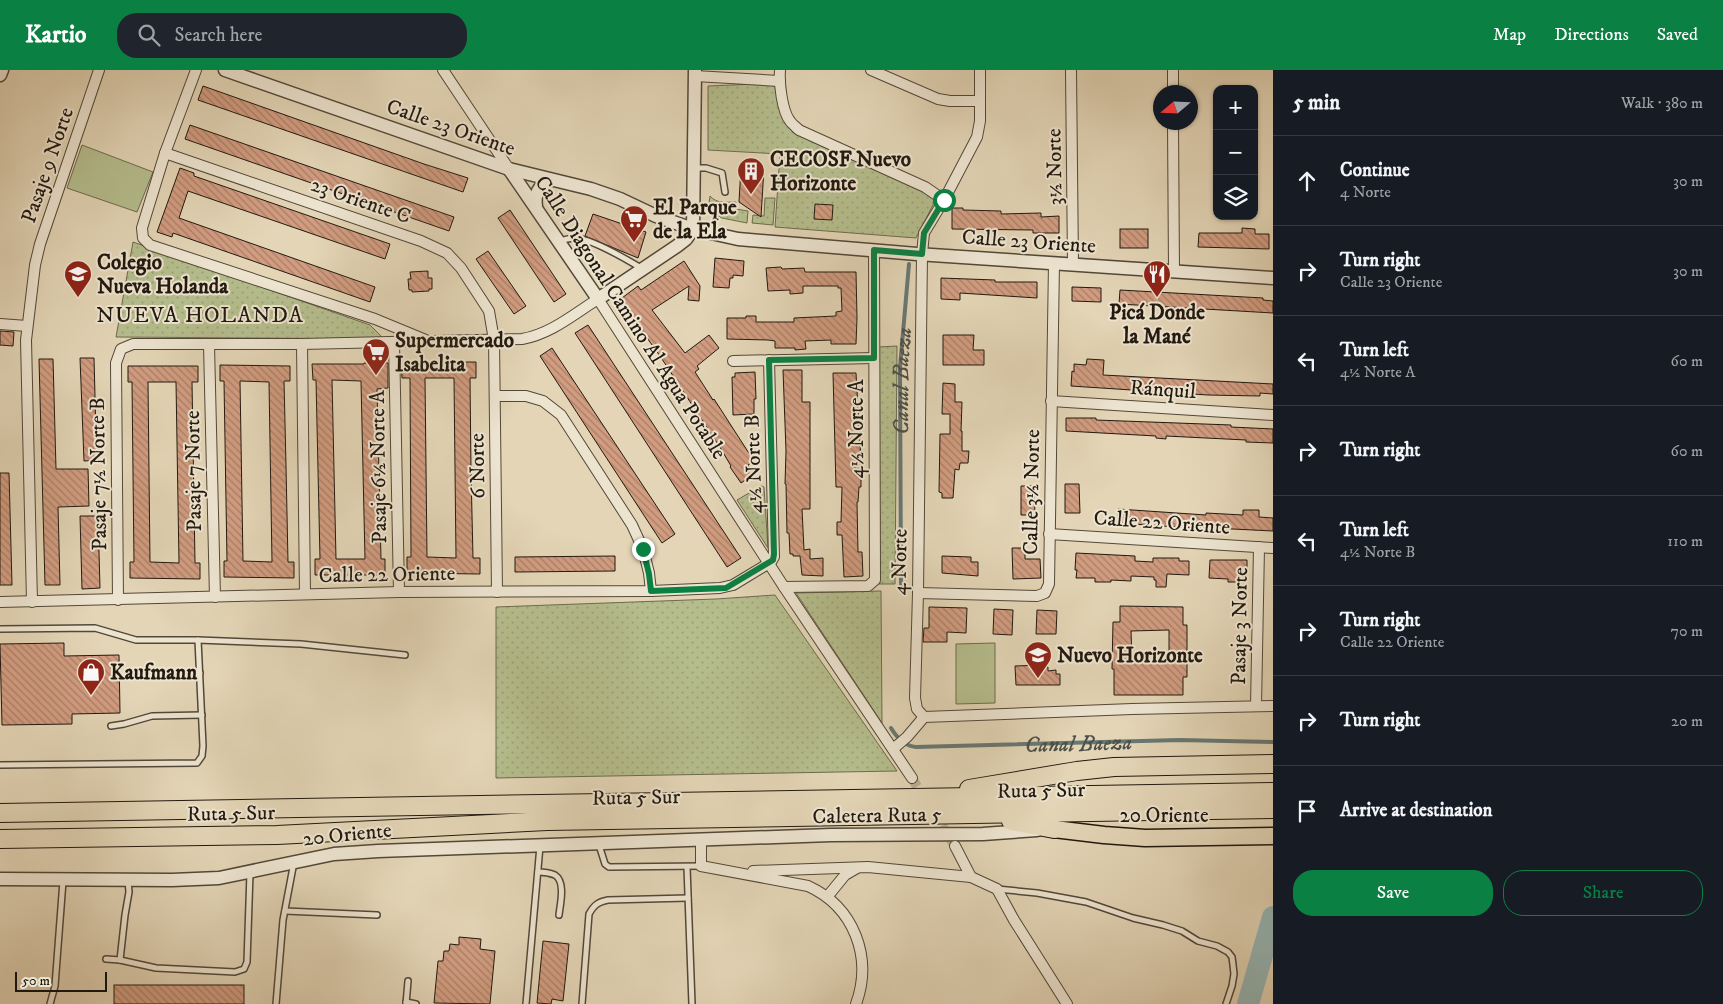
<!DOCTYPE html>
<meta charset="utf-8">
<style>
body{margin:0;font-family:"IM FELL DW Pica",serif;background:#20242c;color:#f1f3f6}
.controls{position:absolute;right:15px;top:15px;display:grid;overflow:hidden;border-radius:10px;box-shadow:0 1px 4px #0004}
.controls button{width:45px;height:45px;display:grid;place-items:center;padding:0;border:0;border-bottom:1px solid #363941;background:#171b24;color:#f1f3f6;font:25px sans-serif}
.compass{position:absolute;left:1153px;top:15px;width:45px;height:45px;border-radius:50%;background:#171b24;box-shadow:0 1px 4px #0004;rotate:251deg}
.scale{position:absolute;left:15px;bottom:12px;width:92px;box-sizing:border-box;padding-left:5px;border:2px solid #22190f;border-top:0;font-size:14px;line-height:18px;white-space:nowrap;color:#22190f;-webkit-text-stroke:4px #ede4d0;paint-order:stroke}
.stop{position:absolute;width:15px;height:15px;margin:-11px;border:4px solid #0b8043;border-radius:50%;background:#fff}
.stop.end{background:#0b8043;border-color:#fff;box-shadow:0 1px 5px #0008}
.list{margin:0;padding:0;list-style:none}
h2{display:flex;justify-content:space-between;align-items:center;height:65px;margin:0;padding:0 20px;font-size:21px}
h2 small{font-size:16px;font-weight:400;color:#9ea1a6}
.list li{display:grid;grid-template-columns:32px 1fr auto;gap:15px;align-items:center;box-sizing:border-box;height:90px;padding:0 20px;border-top:1px solid #363941}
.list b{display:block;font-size:19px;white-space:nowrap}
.list p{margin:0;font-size:16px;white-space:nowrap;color:#9ea1a6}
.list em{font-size:16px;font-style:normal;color:#9ea1a6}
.actions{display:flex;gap:10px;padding:15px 20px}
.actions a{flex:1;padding:11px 0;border:1px solid #0b8043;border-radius:20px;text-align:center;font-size:18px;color:#0b8043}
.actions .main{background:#0b8043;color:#fff}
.icon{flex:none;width:28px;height:28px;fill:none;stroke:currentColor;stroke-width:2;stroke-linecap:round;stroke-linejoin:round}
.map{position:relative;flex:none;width:1273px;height:934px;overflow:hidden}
header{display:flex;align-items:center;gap:30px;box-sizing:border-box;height:70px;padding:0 25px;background:#0b8043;color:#fff}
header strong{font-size:24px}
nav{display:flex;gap:28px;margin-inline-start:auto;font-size:18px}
.search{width:350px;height:45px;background:#20242c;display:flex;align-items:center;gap:12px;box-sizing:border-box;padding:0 18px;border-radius:20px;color:#9ea1a6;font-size:19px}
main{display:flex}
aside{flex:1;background:#171b24}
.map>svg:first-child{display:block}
.grass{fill:url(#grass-dots);stroke:#6c6b4e}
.pitch{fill:#b5bd8d;stroke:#6c6b4e}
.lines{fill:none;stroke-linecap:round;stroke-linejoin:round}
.stream{stroke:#687873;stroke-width:4}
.river{stroke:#97b7b6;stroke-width:22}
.building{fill:url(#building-back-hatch);stroke:#22190f;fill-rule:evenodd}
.minor-tunnel{stroke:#bcaf95;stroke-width:10;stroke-dasharray:10 5;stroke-linecap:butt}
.service-casing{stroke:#524839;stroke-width:8}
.minor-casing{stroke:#524839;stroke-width:12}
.tertiary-casing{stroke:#524839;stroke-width:15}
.trunk-casing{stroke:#22190f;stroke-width:19}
.motorway-casing{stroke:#22190f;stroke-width:20}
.service{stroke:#ede4d0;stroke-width:5}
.minor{stroke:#ede4d0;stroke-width:10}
.tertiary{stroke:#ede4d0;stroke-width:12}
.trunk{stroke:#e3d5b6;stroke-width:16}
.motorway{stroke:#e3d5b6;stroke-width:18}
.route{stroke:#0b8043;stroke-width:6}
.labels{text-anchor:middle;stroke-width:4;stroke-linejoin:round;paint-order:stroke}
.street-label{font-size:21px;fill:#22190f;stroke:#ede4d0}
.poi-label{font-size:21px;font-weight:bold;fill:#22190f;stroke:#ede4d0;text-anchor:start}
.neighbourhood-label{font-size:22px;letter-spacing:1px;fill:#22190f;stroke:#ede4d0}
.water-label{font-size:22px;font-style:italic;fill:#4b5049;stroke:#ede4d0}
</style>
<header>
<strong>Kartio</strong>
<div class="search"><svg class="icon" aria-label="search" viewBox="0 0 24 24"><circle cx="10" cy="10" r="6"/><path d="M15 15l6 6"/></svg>Search here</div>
<nav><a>Map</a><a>Directions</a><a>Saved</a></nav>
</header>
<main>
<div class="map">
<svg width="1273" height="934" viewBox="0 0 1273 934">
<defs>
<pattern id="grass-dots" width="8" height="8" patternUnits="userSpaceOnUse" patternTransform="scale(1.25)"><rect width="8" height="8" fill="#b5bd8d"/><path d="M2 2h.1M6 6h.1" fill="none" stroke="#9ba278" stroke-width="1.8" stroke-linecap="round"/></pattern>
<pattern id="building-back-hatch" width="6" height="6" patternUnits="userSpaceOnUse" patternTransform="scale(1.25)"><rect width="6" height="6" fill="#d19c80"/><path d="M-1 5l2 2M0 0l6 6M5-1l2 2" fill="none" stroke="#a97e67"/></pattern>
</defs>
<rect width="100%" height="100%" fill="#e3d5b6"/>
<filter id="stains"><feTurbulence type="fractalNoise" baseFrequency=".004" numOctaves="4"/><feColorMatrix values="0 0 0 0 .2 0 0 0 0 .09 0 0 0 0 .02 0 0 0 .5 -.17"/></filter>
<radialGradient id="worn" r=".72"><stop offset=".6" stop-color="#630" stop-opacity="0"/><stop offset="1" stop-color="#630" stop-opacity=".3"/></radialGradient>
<!-- grass -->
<g class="grass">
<polygon points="780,13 788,52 901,109 936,129 916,168 775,157 780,84 708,80 708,16"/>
<path d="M710,126c7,8 16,6 26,6v7l12,2 -1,12 -25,-5 -14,-7z"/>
<polygon points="765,128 775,128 773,155 752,153 753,145 764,146"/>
<polygon points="133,172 370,255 384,269 116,267"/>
<polygon points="897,276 895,514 879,514 878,277"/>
<polygon points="761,416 764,417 768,478 737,430"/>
<polygon points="881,521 882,653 796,523"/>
<polygon points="775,525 897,701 496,708 496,537 716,529"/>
</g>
<!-- pitch -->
<g class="pitch">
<polygon points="82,75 153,102 137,142 67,118"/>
<polygon points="995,573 995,633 956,634 956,574"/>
</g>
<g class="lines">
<!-- stream -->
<g class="stream">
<path id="s1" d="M901,517l-1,-220 9,-103"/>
<path id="s2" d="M891,658c6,10 14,18 25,19l264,-7 93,2"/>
</g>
<!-- river -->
<polyline class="river" points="1248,934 1273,847"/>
</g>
<!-- building -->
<g class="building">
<polygon points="203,16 424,94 468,108 463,122 198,30"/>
<polygon points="190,55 454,147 449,161 185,69"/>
<polygon points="741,97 764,98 761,147 739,132"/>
<polygon points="180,98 194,103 194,106 390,174 385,189 188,121 179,148 375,217 370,232 173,163 172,167 157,162"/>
<polygon points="815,134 833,135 832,150 814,149"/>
<polygon points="952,138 963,138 963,140 1001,141 1001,144 1041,143 1041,147 1059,146 1059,163 1033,163 1033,160 952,159"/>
<polygon points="510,140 566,224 554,232 498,148"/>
<polygon points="593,144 646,162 638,188 585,166"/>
<polygon points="1242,158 1255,159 1255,164 1269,164 1269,179 1198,177 1199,163 1242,163"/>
<rect x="1120" y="159" width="28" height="19"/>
<polygon points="488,181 526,236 514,244 476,189"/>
<polygon points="715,188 744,191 743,206 733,205 733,208 730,208 729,218 713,217"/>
<polygon points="684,191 700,216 699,231 688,230 689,216 652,240 685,283 709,265 719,278 697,296 699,299 695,302 713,330 714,329 754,391 748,395 754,404 741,413 730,397 731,396 721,379 660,286 622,233 625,231 622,228 638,216 641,220"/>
<polygon points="781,197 782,199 804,198 805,202 856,202 857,248 856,274 831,274 831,270 805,271 806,279 795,280 795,278 775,278 775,271 768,270 727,269 727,248 746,248 746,246 756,246 756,252 794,252 794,248 836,246 836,242 842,241 841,218 838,218 838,216 803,216 803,223 790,224 790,220 768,221 766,198"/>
<polygon points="428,201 428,208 432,208 432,219 429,219 429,221 412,222 412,220 409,220 408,209 411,209 410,202"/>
<polygon points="941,208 995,210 995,212 1037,212 1037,228 960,223 960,230 941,229"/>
<polygon points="1072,217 1101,218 1101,232 1072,231"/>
<polygon points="1120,220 1263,228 1263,230 1273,231 1273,243 1119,234"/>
<polygon points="588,255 741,488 727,497 575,263"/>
<polygon points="0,261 14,262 13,276 0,275"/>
<polygon points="943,265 974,265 973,280 984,280 984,295 943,295"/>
<polygon points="552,278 675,464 662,473 540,286"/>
<polygon points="80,288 94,288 96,365 98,365 98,390 84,391"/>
<polygon points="39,289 53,289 56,399 88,399 89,436 58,437 60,515 45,515"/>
<polygon points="1087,289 1104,290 1103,305 1273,314 1273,324 1260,323 1260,326 1208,325 1071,316 1072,301 1074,302 1074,294 1086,295"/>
<path d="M401,292h75v16h-6l1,94 2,86h7v16l-73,-1v-16h4l-1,-179h-8zM425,308h29l2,180 -29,-1z"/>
<path d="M364,293h24v25l-11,1 4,170h4v16h-70v-16h5l-4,-179h-3l-1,-16h52zM332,310l29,1 4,178h-29z"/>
<path d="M220,295l70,1v15h-6l2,85 2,96h6v16l-70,-1v-16h3l-3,-180h-4zM240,311l29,1 3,180 -29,-1z"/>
<path d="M128,296h70v16h-6l3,181h5v16l-70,-1v-16h4l-2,-180h-4zM148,312h28l3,181 -29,-1z"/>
<polygon points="783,300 802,300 802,332 810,332 810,439 802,439 804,480 810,479 810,489 823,488 823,506 802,505 800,486 793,486 793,484 790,484 789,463 787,463 786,414 785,414 786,381"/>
<polygon points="755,302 756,329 754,329 754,344 733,345 732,307 735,307 735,303"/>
<polygon points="833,303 856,303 861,391 861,417 859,417 858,432 857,432 858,482 862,482 863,506 844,507 842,465 837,465 837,452 841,452 842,417 836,417"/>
<polygon points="943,313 955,314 955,332 962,332 961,361 962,361 962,381 969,381 968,393 960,393 959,400 955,399 953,428 942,428 942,423 939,422 940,364 950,364 950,344 942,344"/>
<polygon points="1066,348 1096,348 1096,350 1231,355 1231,357 1273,359 1273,373 1246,372 1246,370 1166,366 1166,369 1156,368 1156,366 1066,361"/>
<polygon points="0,403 9,403 12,515 0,515"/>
<polygon points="1065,414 1079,414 1080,443 1065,443"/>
<polygon points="1021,416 1034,416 1035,445 1021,445"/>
<polygon points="1118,439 1206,445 1206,443 1243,445 1243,440 1259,440 1259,447 1273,448 1273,461 1193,457 1193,458 1117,453"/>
<polygon points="80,446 98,446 100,518 82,519"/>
<polygon points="1012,478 1025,478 1025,489 1040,489 1041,508 1013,509"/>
<polygon points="1076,483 1135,486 1135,491 1153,492 1153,488 1179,488 1179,491 1189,491 1189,505 1167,504 1166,517 1156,517 1156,510 1154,510 1154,507 1131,506 1131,511 1111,510 1111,512 1095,512 1095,508 1076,508 1077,500 1075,500"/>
<polygon points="615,486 615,501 515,502 515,487"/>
<polygon points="942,486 971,487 971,492 978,492 978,506 942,503"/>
<polygon points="1210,490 1247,490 1247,505 1240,504 1240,512 1228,512 1228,509 1209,508"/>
<path d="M1120,536l63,1v18h4v52h-4v18h-69v-26h-2l1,-47h7zM1169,560v31h-37l-1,-30z"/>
<polygon points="929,537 967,538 966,563 947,562 947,572 923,572 924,558 929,558"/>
<polygon points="994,539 1013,540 1012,565 993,564"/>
<polygon points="1037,540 1057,541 1056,564 1036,564"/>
<polygon points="64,573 64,586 119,585 120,643 72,644 72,654 2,655 0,574"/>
<polygon points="1043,595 1043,597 1048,597 1048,601 1056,600 1056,604 1060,604 1060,615 1016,615 1015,596"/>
<polygon points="459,867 481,869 480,879 495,881 490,934 434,933 438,891 443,891 444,881 449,881 450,874 459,875"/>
<polygon points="543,871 569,874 563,931 552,929 551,934 537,933"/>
<rect x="114" y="915" width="130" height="19"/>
</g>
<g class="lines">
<!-- minor-tunnel -->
<g class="minor-tunnel">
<polyline points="912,708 926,731"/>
<polyline points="934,743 955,776"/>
</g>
<!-- service casing -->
<g class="service-casing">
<g id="service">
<polyline points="695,98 706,98 722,103 725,122"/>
<path d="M559,171c5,-1 11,-3 16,-3 16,1 51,21 66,30"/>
<polyline points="0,559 95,558 136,570 198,570 203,676 202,686 197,693 0,695"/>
<polyline points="198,570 301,574 405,585"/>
<polyline points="140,606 200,603"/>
<polyline points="111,656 124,654 152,646 202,645"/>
<polyline points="599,775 605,794 609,797 701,796"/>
<polyline points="687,797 692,934"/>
<path d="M538,802c5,0 12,1 17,3 11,7 5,30 4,40"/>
<polyline points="997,819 1037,823 1086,832 1133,848 1163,855 1182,861 1198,871 1217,876 1228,882 1232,887 1233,895 1234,904 1232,916 1226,934"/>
<polyline points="285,841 377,845"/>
<polyline points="106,889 120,890 125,845 129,822 128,810"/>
<polyline points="120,890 156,898 235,902 244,899 247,892 250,803"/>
<polyline points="406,932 416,934"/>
<polyline points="50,934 55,916 63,811"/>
<polyline points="276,934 283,850 294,792"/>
<polyline points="406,934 408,911"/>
<polyline points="526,934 540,776"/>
<path d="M582,934l7,-90c5,-9 9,-12 19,-14l80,-2"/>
</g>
</g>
<!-- minor casing -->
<g class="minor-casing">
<g id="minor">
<polyline points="196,0 165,83 142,158 143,168 150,175 375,249 426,270"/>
<polyline points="443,0 509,99"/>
<path d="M780,0c-1,13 2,41 10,51 2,3 6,6 9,9l126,57 19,13"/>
<polyline points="871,0 938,29 950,31 980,31"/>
<polyline points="980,0 980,51 977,67 944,130 924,163 922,184 918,523 915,628 917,639 924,647 1132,639 1273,636"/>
<polyline points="1071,0 1073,194"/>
<polyline points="1173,0 1173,22"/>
<polyline points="695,6 779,11"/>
<polyline points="1173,52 1174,201"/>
<polyline points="165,83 421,171 447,183 461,198 489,241 494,270 497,522"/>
<polyline points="0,254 27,256"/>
<polyline points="394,272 399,522"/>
<polyline points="302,274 305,524"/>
<polyline points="209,275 215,527"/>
<polyline points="733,291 874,288"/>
<polyline points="495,326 526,326 543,331 561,345 632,455 643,479 649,503 651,521"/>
<polyline points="1051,331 1273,345"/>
<polyline points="1049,464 1273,478"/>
<polyline points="784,517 868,516 875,510 874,180"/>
<polyline points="918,523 1037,526 1045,523 1049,514 1054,193"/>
<path d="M118,530l-2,-237 5,-14 12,-5h169l220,-5c29,-5 52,-25 76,-40l186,288 128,191"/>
<polyline points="0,532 399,522 651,521 720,518 733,515 771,492 774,487 769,290"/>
<polyline points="32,532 26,270 35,195 40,174 99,0"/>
<polyline points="1256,636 1259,477"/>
<polyline points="893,679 907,667 924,647"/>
<path d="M701,769v27l107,20c46,21 65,71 48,118"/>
<polyline points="955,776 971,807 997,819 1014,850 1067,934"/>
<polyline points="753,801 868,797 971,807"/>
<polyline points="827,827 845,805 857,798"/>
</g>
</g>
<!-- tertiary casing -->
<g class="tertiary-casing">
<g id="tertiary">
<polyline points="225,0 509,99 591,119 620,129 656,146 693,159 738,169 917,184 1273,208"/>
<polyline points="0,5 2,0"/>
<polyline points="509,99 598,229 677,176 686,169 693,159"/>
<path d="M536,136c-2,-12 3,-19 13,-26"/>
<polyline points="693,159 695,0"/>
<polyline points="0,809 172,810 219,808 334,784 378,781 831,765 983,764 1037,760"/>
</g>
</g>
<!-- trunk casing -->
<g class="trunk-casing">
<polyline id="trunk" points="1054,759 1104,765 1145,768 1273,766"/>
</g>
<!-- motorway casing -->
<g class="motorway-casing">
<g id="motorway">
<polyline points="969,719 1077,701 1114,697 1273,694"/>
<polyline points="0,743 1273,722"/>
<polyline points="1011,751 1054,759"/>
<polyline points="0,769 277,765 547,751 1273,739"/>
</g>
</g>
<!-- service -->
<use href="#service" class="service"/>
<!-- minor -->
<use href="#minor" class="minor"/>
<!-- tertiary -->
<use href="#tertiary" class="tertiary"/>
<!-- trunk -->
<use href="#trunk" class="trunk"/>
<!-- motorway -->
<use href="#motorway" class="motorway"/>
</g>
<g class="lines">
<!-- route -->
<polyline class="route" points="643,479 649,504 651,521 726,518 773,490 774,484 769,290 874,288 874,180 922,184 924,163 944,130"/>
</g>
<!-- icons -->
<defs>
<g id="building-pin" transform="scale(1.4375)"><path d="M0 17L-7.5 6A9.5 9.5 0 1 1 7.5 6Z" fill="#8f2418" stroke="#ede4d0"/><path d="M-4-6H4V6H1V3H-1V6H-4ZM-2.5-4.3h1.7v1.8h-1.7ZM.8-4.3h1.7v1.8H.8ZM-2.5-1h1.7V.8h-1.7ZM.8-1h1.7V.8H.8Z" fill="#fff"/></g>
<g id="supermarket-pin" transform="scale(1.4375)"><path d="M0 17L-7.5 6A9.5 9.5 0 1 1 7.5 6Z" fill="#8f2418" stroke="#ede4d0"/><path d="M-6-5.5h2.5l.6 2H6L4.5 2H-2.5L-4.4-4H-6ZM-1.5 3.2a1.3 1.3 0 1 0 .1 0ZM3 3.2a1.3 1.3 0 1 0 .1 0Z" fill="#fff"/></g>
<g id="school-pin" transform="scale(1.4375)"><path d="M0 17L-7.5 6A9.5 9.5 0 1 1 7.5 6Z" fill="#8f2418" stroke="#ede4d0"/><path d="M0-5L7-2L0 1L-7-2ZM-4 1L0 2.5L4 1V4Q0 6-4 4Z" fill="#fff"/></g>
<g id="restaurant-pin" transform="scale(1.4375)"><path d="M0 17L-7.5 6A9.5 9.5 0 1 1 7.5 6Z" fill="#8f2418" stroke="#ede4d0"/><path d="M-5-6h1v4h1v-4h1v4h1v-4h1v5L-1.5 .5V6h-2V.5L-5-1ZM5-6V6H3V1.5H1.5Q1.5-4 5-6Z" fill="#fff"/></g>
<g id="shop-pin" transform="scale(1.4375)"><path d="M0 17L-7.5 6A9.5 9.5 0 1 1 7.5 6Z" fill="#8f2418" stroke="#ede4d0"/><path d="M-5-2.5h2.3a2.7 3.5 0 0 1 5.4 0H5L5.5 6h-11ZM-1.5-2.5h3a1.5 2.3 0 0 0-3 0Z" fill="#fff"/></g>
</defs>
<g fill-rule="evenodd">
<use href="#building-pin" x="751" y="101"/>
<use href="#supermarket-pin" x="634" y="149"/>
<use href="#school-pin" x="78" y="204"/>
<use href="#restaurant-pin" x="1157" y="204"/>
<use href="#supermarket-pin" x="376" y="282"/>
<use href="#school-pin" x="1038" y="585"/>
<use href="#shop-pin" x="91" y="602"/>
</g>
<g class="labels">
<!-- street labels -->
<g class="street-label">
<text transform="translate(451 57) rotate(19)" y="7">Calle 23 Oriente</text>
<text transform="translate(47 95) rotate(-71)" y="7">Pasaje 9 Norte</text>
<text transform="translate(1054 97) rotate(-91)" y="7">3½ Norte</text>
<text transform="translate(361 130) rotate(19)" y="7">23 Oriente C</text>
<text transform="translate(1029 171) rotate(4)" y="7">Calle 23 Oriente</text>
<text transform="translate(631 247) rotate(57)" y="7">Calle Diagonal Camino Al Agua Potable</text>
<text transform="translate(1163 319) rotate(4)" y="7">Ránquil</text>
<text transform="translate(856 359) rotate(-90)" y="7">4½ Norte A</text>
<text transform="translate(753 394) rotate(-92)" y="7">4½ Norte B</text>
<text transform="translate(477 396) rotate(-91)" y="7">6 Norte</text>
<text transform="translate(378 397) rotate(-91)" y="7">Pasaje 6½ Norte A</text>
<text transform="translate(193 401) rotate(-91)" y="7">Pasaje 7 Norte</text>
<text transform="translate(98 404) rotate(-91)" y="7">Pasaje 7½ Norte B</text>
<text transform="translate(1031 422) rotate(-89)" y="7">Calle 3½ Norte</text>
<text transform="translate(1162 452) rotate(4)" y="7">Calle 22 Oriente</text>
<text transform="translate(899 492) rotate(-89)" y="7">4 Norte</text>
<text transform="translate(387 504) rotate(-1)" y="7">Calle 22 Oriente</text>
<text transform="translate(1239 556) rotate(-89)" y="7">Pasaje 3 Norte</text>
<text transform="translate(1041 720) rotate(-1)" y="7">Ruta 5 Sur</text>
<text transform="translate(636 727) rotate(-1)" y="7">Ruta 5 Sur</text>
<text transform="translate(231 743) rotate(-1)" y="7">Ruta 5 Sur</text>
<text transform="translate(877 745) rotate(-1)" y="7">Caletera Ruta 5</text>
<text x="1164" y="752">20 Oriente</text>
<text transform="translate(347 764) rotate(-6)" y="7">20 Oriente</text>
</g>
<!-- poi labels -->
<g class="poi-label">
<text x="770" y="96">CECOSF Nuevo<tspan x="770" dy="24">Horizonte</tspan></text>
<text x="653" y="144">El Parque<tspan x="653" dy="24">de la Ela</tspan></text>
<text x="97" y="199">Colegio<tspan x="97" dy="24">Nueva Holanda</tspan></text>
<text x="1157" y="249" text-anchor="middle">Picá Donde<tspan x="1157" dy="24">la Mané</tspan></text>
<text x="395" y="277">Supermercado<tspan x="395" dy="24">Isabelita</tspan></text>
<text x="1057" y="592">Nuevo Horizonte</text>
<text x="110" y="609">Kaufmann</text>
</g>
<!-- neighbourhood labels -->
<g class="neighbourhood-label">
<text x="200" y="252">NUEVA HOLANDA</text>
</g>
<!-- water labels -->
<g class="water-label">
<text dy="8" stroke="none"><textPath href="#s1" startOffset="206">Canal Baeza</textPath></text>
<text dy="8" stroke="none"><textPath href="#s2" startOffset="195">Canal Baeza</textPath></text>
</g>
</g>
<rect width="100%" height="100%" filter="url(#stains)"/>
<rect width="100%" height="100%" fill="url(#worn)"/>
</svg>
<div class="controls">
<button>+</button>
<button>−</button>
<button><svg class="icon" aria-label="layers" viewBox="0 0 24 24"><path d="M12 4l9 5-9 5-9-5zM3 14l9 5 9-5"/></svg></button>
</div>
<svg class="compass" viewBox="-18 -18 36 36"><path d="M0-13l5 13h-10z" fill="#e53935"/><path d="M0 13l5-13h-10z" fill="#9ea1a6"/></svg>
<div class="scale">50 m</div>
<div class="stop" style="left:944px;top:130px"></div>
<div class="stop end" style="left:643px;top:479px"></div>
</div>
<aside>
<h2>5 min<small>Walk · 380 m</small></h2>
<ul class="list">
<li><svg class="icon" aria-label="ahead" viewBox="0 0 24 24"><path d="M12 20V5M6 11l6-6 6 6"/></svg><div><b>Continue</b><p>4 Norte</p></div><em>30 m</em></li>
<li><svg class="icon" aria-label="right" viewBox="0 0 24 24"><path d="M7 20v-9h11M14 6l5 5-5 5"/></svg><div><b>Turn right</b><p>Calle 23 Oriente</p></div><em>30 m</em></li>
<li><svg class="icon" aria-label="left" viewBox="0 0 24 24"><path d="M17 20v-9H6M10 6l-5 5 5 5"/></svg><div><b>Turn left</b><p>4½ Norte A</p></div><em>60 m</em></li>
<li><svg class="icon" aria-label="right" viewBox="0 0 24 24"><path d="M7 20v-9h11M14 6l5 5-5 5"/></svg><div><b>Turn right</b></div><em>60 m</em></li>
<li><svg class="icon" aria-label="left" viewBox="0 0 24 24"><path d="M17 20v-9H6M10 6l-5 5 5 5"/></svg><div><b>Turn left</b><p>4½ Norte B</p></div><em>110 m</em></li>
<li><svg class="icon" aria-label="right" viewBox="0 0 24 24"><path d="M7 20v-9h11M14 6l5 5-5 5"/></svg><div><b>Turn right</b><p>Calle 22 Oriente</p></div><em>70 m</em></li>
<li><svg class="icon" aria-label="right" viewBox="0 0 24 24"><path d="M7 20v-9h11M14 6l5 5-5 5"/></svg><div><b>Turn right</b></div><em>20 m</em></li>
<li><svg class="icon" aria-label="arrive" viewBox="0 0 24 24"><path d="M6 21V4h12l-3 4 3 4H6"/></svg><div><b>Arrive at destination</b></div></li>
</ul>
<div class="actions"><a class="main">Save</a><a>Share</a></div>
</aside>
</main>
